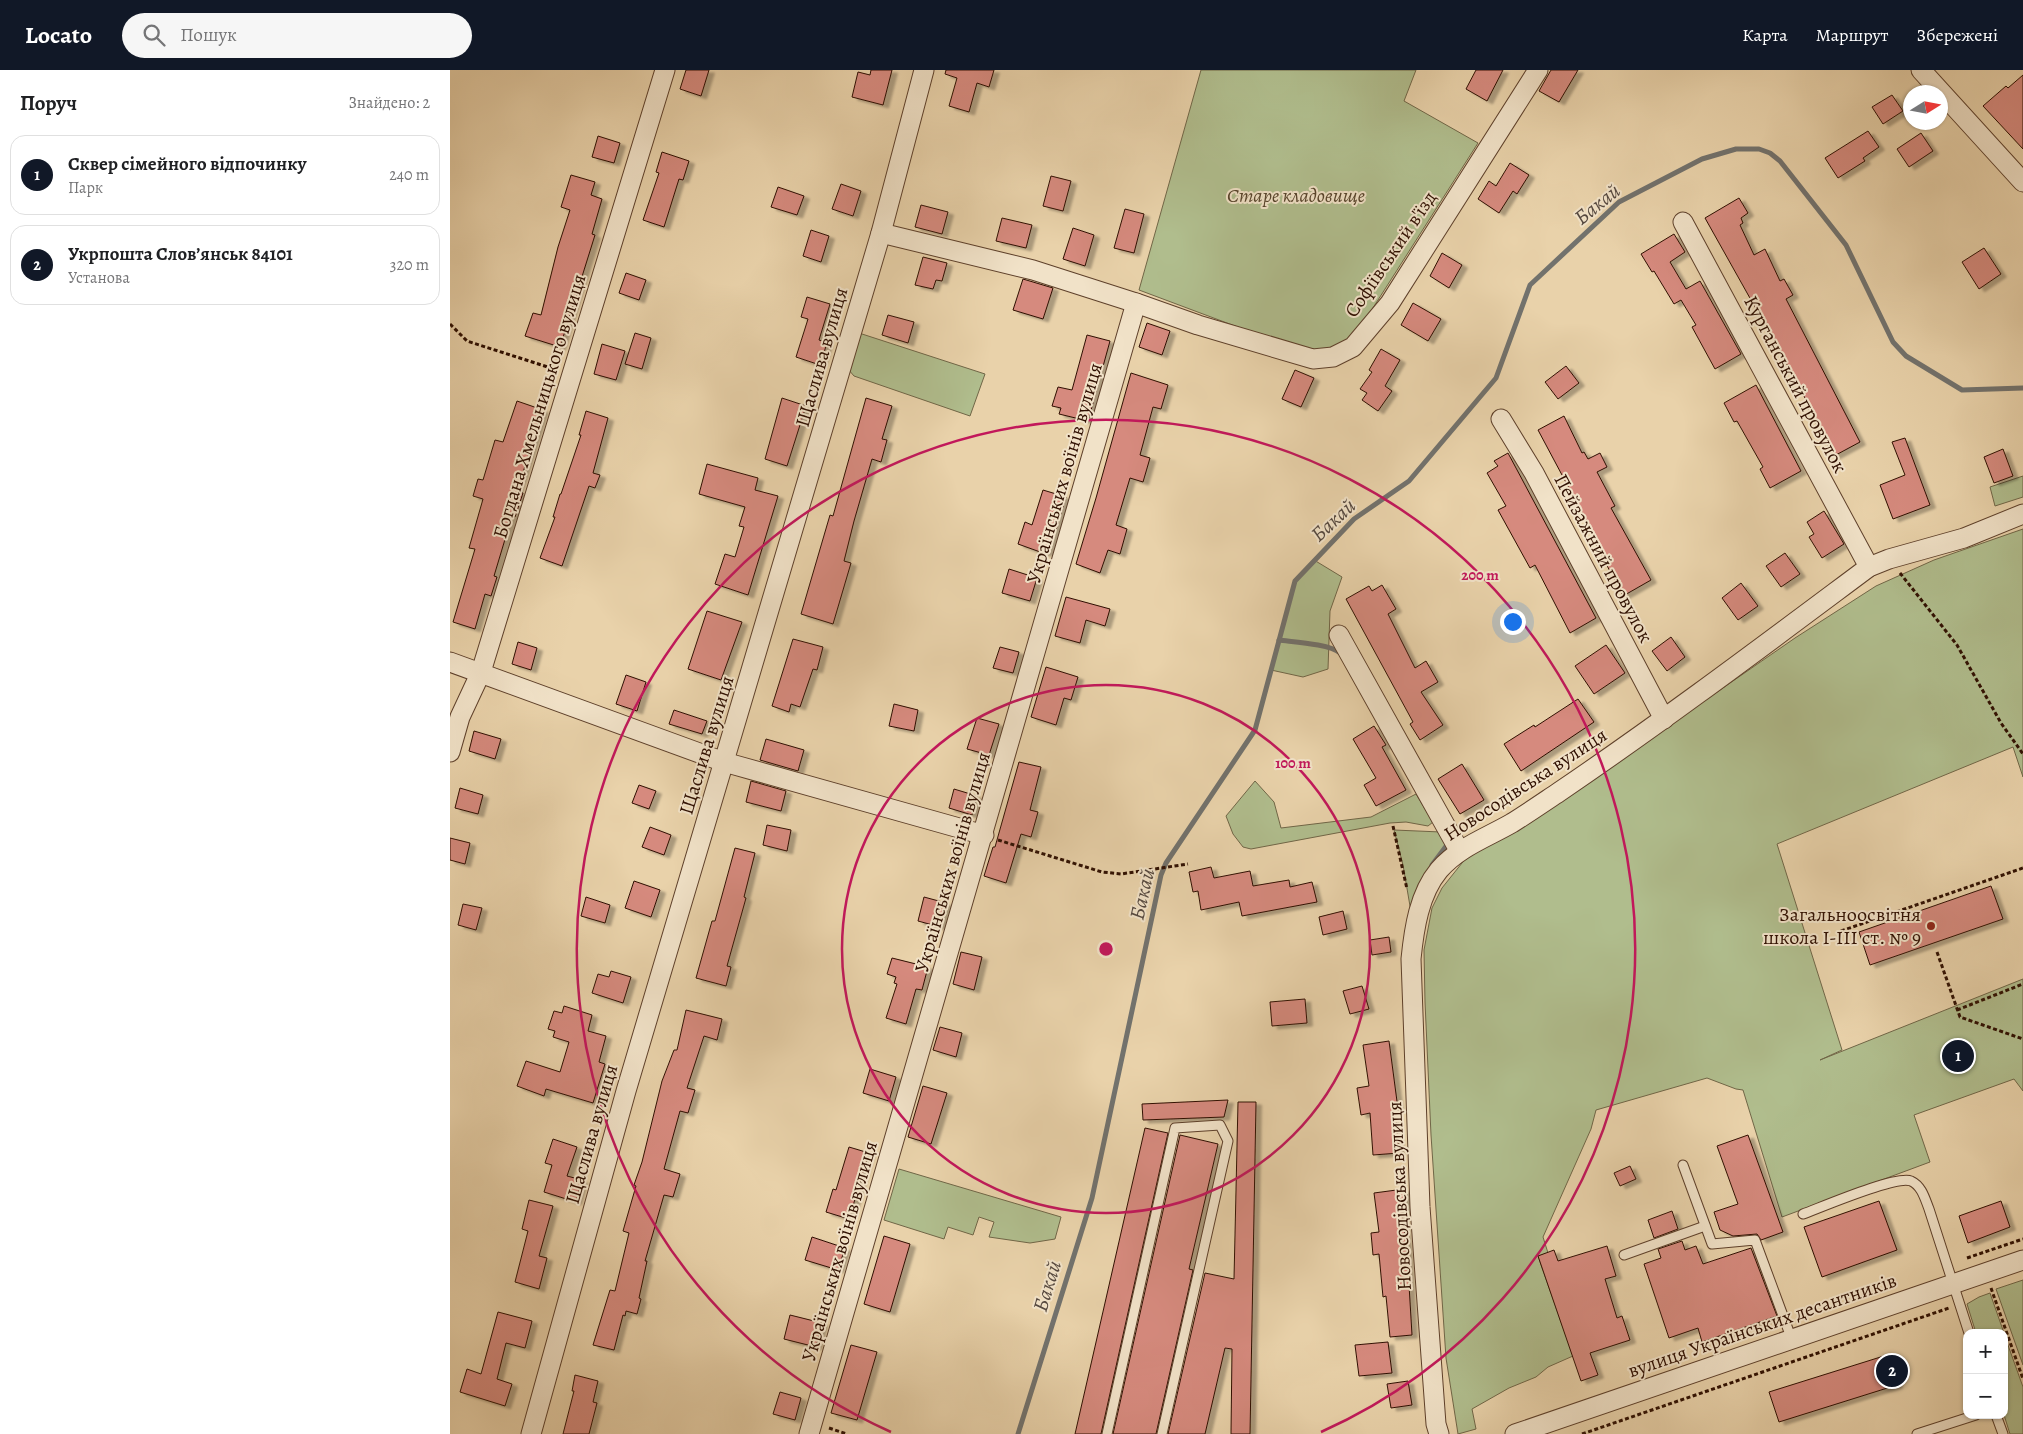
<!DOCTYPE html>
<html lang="uk">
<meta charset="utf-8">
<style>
body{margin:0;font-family:Alegreya,serif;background:#f6f6f6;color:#202124}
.controls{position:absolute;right:15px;bottom:15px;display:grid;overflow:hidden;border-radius:10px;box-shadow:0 1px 4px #0004}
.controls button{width:45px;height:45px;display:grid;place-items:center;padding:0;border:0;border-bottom:1px solid #e0e0e0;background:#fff;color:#202124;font:25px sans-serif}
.compass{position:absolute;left:1453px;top:15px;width:45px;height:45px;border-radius:50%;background:#fff;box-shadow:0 1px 4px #0004;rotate:79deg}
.you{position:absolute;left:1062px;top:551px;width:18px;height:18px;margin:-12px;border:4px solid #fff;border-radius:50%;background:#1a73e8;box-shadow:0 0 0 8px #1a73e833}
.badge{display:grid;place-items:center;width:32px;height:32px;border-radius:50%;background:#111827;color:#fff;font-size:16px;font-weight:700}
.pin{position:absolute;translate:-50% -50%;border:2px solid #fff;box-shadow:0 1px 5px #0006}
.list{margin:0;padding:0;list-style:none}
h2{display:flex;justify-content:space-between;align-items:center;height:65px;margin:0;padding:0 20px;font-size:21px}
h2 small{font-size:16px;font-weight:400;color:#757577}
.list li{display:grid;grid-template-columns:32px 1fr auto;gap:15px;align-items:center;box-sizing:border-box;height:80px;margin:0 10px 10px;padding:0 10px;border:1px solid #e0e0e0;border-radius:15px}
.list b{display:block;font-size:19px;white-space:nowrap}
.list p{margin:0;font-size:16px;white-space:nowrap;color:#757577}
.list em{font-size:16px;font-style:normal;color:#757577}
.icon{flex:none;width:28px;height:28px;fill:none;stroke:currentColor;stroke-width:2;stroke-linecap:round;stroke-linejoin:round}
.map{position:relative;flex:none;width:1573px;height:1364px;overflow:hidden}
header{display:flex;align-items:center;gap:30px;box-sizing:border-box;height:70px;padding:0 25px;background:#111827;color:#fff}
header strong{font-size:24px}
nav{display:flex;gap:28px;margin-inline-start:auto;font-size:18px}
.search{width:350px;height:45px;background:#f6f6f6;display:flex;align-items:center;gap:12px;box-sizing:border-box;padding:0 18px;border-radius:28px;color:#757577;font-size:19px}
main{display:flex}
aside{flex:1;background:#fff}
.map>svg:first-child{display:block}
.green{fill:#b0bd8d;stroke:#706647}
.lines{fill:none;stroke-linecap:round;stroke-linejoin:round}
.stream{stroke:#72726d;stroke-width:5}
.building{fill:#d68a7e;stroke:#2f0f01;filter:url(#shadow)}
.lane-casing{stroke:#5e402b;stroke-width:11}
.street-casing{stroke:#5e402b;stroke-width:21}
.path{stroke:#2f0f01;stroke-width:3;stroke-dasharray:4 2.5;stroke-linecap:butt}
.lane{stroke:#f1e2c8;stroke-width:9}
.street{stroke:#f1e2c8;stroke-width:19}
.ring{fill:none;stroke:#c2185b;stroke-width:2.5}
.poi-dot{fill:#8f2418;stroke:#f1e2c8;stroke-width:2}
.labels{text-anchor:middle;stroke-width:4;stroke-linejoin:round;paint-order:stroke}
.park-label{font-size:20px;font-style:italic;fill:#56432b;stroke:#f1e2c8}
.street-label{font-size:20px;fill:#2f0f01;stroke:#f1e2c8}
.poi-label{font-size:20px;fill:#2f0f01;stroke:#f1e2c8;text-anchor:end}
.water-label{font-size:21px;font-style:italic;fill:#564940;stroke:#f1e2c8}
.centre{fill:#c2185b;stroke:#f1e2c8;stroke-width:2.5}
.ring-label{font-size:15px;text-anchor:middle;font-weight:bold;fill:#c2185b;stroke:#f1e2c8;stroke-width:4;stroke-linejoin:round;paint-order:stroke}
</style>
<header>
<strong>Locato</strong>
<div class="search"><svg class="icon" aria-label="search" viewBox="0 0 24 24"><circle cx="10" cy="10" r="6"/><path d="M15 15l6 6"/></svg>Пошук</div>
<nav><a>Карта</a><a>Маршрут</a><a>Збережені</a></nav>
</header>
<main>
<aside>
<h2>Поруч<small>Знайдено: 2</small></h2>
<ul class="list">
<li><span class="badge">1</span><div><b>Сквер сімейного відпочинку</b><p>Парк</p></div><em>240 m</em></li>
<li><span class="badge">2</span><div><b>Укрпошта Слов’янськ 84101</b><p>Установа</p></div><em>320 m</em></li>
</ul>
</aside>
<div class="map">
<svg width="1573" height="1364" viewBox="0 0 1573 1364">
<defs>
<filter id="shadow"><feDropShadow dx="5.5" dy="3" stdDeviation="1" flood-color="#0004"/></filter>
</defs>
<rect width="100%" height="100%" fill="#e9d2aa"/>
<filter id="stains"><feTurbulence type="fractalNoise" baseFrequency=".004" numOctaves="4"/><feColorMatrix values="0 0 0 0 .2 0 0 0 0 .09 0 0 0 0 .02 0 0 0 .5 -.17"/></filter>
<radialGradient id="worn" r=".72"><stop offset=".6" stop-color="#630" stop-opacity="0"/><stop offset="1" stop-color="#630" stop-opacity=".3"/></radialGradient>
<!-- green -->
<g class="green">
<path d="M751,0h215l-12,31 74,42 -121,190c-24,18 -28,21 -58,17l-160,-60z"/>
<polygon points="409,263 535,304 520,346 404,306 398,299"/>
<polygon points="1573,406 1573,427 1545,436 1540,417"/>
<polygon points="1573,459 1573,707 1563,677 1327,774 1392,980 1370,990 1573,909 1573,1021 1564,1009 1464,1045 1480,1092 1332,1147 1293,1020 1286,1019 1257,1008 1146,1040 1141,1059 1093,1167 1098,1183 1088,1186 1123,1286 1098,1297 1086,1307 1059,1318 1022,1339 1026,1359 1008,1364 996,1288 981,1065 975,932 974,880 982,838 992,818 1020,783 1241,640 1345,568 1426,516 1484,490"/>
<polygon points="864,490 892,507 880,541 878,599 853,607 821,600 845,511"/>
<polygon points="805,711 824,732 831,758 921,747 966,724 983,752 978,756 956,752 940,753 801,779 793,777 783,764 776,746"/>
<path d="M944,760l47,2 6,13c-16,21 -26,42 -36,67l-8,-47z"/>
<polygon points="449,1099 611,1147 605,1169 580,1173 539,1167 544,1152 529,1147 523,1165 498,1157 494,1169 434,1150"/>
<polygon points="1573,1210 1573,1295 1546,1219"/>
<polygon points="1540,1223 1554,1263 1526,1263 1517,1234 1529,1227"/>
<polygon points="1554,1264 1573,1317 1573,1364 1560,1364 1554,1345"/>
</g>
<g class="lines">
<!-- stream -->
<g class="stream">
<path d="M829,570c15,2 51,4 61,13"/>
<polyline points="982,795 997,775 996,771"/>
<polyline points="568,1364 642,1128 711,805 716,793 805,660 845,511 904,449 959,411 1046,308 1080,215 1169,132 1252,89 1286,79 1309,79 1320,83 1330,91 1396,175 1443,272 1456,286 1512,320 1573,318"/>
</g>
</g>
<!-- building -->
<g class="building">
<polygon points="236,0 259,0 251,26 230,19"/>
<polygon points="421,0 442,0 433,35 402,27 408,2 420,5"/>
<polygon points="496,0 544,0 539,17 527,13 519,42 499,36 507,8 495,4"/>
<polygon points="1026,0 1053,0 1037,31 1016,19"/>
<polygon points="1101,0 1128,0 1109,32 1089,21"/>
<polygon points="1573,5 1573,79 1533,36 1556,16 1558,18"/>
<polygon points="1442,25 1453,41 1433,54 1422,37"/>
<polygon points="1418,61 1429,77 1413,88 1415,91 1388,108 1375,88"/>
<polygon points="1471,63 1483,81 1459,97 1447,79"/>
<polygon points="148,66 170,73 164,93 142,87"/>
<polygon points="212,82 239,91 233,110 229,109 214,157 193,150 209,103 206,102"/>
<polygon points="1060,93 1079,105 1067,124 1063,121 1049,143 1028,129 1039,111 1046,116"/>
<polygon points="121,105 145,112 141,125 152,129 142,164 145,165 110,277 75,266 83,243 91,245 108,177 120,140 111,137"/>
<polygon points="601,106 621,111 613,141 593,136"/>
<polygon points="391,114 411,121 403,146 382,139"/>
<polygon points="328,117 354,126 347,145 321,137"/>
<polygon points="1289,128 1298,143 1291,148 1293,153 1290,155 1304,185 1315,179 1330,211 1334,209 1343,225 1336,229 1410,372 1384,386 1354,331 1356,330 1333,287 1255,148"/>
<polygon points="471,135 498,142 492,164 465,157"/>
<polygon points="675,139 694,144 684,183 664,178"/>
<polygon points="552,148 582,155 576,178 546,171"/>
<polygon points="623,158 644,165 635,196 613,189"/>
<polygon points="361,160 379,166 371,192 353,186"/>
<polygon points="1224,164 1235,182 1220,192 1236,219 1250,211 1291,284 1265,299 1242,257 1246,255 1231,230 1224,234 1204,201 1202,202 1191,184"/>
<polygon points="1534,178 1551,204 1529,219 1512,192"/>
<polygon points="992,183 1012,195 999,218 980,206"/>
<polygon points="473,187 497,193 492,211 486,210 483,219 465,215"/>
<polygon points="176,203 196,210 189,230 169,223"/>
<polygon points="573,209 603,218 593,249 563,240"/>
<polygon points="357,227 380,234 369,270 377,273 370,295 346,287 358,249 351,247"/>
<polygon points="963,233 991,249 978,271 951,255"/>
<polygon points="438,245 464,252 458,273 432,265"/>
<polygon points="697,253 720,261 712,285 689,277"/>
<polygon points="185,263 201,268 192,299 175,294"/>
<polygon points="637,265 660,271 638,351 609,344 611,338 602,336 608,317 622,320"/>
<polygon points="152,274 175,281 166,310 144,304"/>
<polygon points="931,279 950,290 935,316 942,321 928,341 912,330 917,323 910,319 922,302 919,300"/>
<polygon points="1116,296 1129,313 1108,329 1095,312"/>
<polygon points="845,300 864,308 851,337 832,329"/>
<polygon points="681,303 718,315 711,339 703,337 690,385 700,388 693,412 680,408 666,455 677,459 670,484 658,480 650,503 626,494 646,428"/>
<polygon points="1306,315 1351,401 1320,418 1310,399 1313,397 1287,351 1284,352 1274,333"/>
<polygon points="332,328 356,336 337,396 315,389"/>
<polygon points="416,328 442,336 432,369 437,370 431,392 422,389 404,451 394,491 401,493 383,554 351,544 380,445 383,446"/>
<polygon points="67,331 93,340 67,421 73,423 65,447 62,446 44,506 47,507 41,526 35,524 25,559 3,552 25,479 19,478 33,429 23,426 28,409 33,410 45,370 53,372"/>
<polygon points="136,341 158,348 143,403 150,405 145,418 139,416 112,496 90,488 105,447 103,447 110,424 111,424 131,365 129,365"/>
<polygon points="1114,346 1132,383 1134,382 1138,389 1150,383 1157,397 1147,402 1165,436 1161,438 1201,510 1173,526 1142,467 1144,465 1088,360"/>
<polygon points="1455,368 1480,435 1443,449 1430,415 1455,405 1442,372"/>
<polygon points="1553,379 1563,406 1544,413 1534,387"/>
<polygon points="1058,383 1146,548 1120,563 1085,495 1080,498 1048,440 1056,436 1037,403 1048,396 1044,391"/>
<polygon points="257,394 308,408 305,420 328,426 298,525 265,514 275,484 285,487 294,457 289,456 295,437 249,424"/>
<polygon points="593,420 616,427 599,483 593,483 568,474 575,452 582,455"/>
<polygon points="1374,441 1394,474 1372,488 1359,467 1364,464 1357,452"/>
<polygon points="1335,483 1350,504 1331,517 1316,496"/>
<polygon points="559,499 587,508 580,531 552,523"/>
<polygon points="1291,513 1308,536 1288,550 1272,528"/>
<polygon points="932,515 946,539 938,544 965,598 976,591 988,612 971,622 993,655 970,670 960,654 963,652 896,529 919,516 922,521"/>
<polygon points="616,527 660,539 655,556 636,550 630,573 605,566"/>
<polygon points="257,541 292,552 271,610 238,599"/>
<polygon points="1221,567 1235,587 1217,601 1202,581"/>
<polygon points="343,569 373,577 367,600 363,599 350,637 341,634 339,642 322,636"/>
<polygon points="68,572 87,578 81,600 62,594"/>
<polygon points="1156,575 1175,603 1144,624 1125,596"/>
<polygon points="550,577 569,582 563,603 543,598"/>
<polygon points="596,597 628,607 621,630 614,628 606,655 581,647"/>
<polygon points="176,605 196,612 187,641 166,634"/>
<polygon points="1128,629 1144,652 1071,701 1054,674 1084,655 1085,657"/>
<polygon points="444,634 468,640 464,661 439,656"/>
<polygon points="224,640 257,651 252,664 219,654"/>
<polygon points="527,648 549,654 539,685 517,679"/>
<polygon points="924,656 936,675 932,677 956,720 926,736 914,715 926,708 903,669"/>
<polygon points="24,661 51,669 45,689 19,681"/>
<polygon points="316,669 354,680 348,701 310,690"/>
<polygon points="569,692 591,697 580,740 588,742 581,767 571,764 556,813 534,806 543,777 545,777"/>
<polygon points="1012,694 1034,730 1010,744 988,709"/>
<polygon points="301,711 336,721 331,741 296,732"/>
<polygon points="189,715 206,721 199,739 182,733"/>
<polygon points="10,718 33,725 28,744 5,738"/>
<polygon points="504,719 527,726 522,745 499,738"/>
<polygon points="317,755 341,760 337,781 313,775"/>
<polygon points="200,757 221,765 214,785 192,777"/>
<polygon points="0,768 20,773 15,794 0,790"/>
<polygon points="285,778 305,783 294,827 296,828 277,896 281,897 276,916 246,908 262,851 265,851"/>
<polygon points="761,797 764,808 800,801 803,816 839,810 840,817 862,812 867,832 792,846 789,832 751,840 748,821 743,822 739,802"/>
<polygon points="184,811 210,820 201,847 175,838"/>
<polygon points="1541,816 1553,849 1420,895 1409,862"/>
<polygon points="136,827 160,835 155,853 131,846"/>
<polygon points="474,827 496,833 490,857 468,851"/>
<polygon points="13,834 32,838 26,860 8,855"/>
<polygon points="893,841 897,859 873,865 869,847"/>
<polygon points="939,867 941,882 922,885 920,870"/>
<polygon points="511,882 532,887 524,920 503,914"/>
<polygon points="442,888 478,897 472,920 466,919 456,954 436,948 447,914 444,913 446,907 437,904"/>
<polygon points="161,901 181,907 173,933 142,923 148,904 159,907"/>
<polygon points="912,916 919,939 900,944 893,921"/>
<polygon points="855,929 857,953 822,956 820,932"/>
<polygon points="114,936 142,945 138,961 156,966 149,992 155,994 143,1033 96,1019 94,1026 67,1016 76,991 110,1002 119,972 103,967 105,961 98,959 104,941 112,943"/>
<polygon points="236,940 272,949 267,970 254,966 237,1018 245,1020 238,1043 230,1041 214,1099 230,1104 223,1127 214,1125 195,1191 197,1191 189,1228 191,1229 187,1244 176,1241 175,1246 173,1245 164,1280 143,1275 160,1220 165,1221 179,1163 173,1161 186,1116 184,1115 192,1092 212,1011 224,980 227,980"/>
<polygon points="490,957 512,963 506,987 483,980"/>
<polygon points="939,971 948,1039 945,1039 949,1083 923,1085 920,1043 911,1045 907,1018 919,1016 913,975"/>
<polygon points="420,999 446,1007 439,1031 413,1023"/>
<polygon points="473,1016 497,1023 481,1074 458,1067"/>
<polygon points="778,1030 774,1047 693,1050 692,1034"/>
<polygon points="788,1032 806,1032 800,1364 781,1364 782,1279 775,1278 755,1364 718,1364 755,1203 784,1209"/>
<polygon points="695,1058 718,1063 651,1364 625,1364"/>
<polygon points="730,1065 768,1074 739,1199 743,1200 706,1364 663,1364"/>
<polygon points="1298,1065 1333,1162 1311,1170 1307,1164 1283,1166 1270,1160 1264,1142 1288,1134 1267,1076"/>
<polygon points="103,1069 127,1077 117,1106 132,1110 126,1132 94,1122 102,1095 95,1093"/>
<polygon points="399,1077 419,1083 399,1149 376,1142 383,1119 386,1120"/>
<polygon points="1180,1096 1186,1109 1170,1116 1164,1103"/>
<polygon points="954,1119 957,1142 952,1142 957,1181 962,1265 940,1267 936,1226 933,1227 929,1184 923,1185 921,1163 929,1162 924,1123"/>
<polygon points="79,1130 103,1136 89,1186 97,1188 89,1219 65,1212 78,1161 72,1159"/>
<polygon points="1429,1131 1447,1180 1372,1207 1354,1157"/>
<polygon points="1551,1131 1560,1157 1518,1173 1509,1146"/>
<polygon points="1222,1141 1228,1159 1204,1168 1198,1150"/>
<polygon points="434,1166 460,1174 440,1242 414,1234"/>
<polygon points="362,1167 395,1178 388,1200 355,1190"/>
<polygon points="1232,1171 1235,1180 1246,1176 1253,1194 1301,1178 1327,1246 1252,1272 1248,1258 1219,1268 1194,1194 1211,1188 1208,1179"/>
<polygon points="1157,1176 1166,1206 1155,1209 1167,1248 1172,1246 1180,1270 1140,1283 1148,1305 1131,1311 1088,1186 1104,1180 1108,1191"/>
<polygon points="48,1242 82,1251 75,1278 56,1273 47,1309 62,1314 55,1336 10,1322 17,1299 31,1304"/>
<polygon points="340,1245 372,1253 366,1277 334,1269"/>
<polygon points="938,1272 942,1303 909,1306 905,1275"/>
<polygon points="401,1275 427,1282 407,1350 381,1343"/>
<polygon points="1437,1285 1447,1315 1329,1352 1319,1322"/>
<polygon points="125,1305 148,1311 143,1332 147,1333 139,1364 113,1364 124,1321 122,1321"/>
<polygon points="958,1311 962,1335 941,1338 937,1314"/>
<polygon points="330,1322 351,1328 345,1350 323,1344"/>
</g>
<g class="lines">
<!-- lane casing -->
<g class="lane-casing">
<g id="lane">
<polyline points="1233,1095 1262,1174 1305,1170 1342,1270"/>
<path d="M1353,1144c19,-7 93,-39 108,-33 11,5 14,18 18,28l40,124"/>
<polyline points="1174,1185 1255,1156"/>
<polyline points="1546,1345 1553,1364"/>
<polyline points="657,1364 725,1058 770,1055 778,1071 712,1364"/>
<polyline points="1467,1364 1526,1345"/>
</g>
</g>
<!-- street casing -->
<g class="street-casing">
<g id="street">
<polyline points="1471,0 1573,112"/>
<polyline points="1233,152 1419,497"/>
<polyline points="431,163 583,200 686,233 748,255 863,289 883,287 903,277 940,233 1088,0"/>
<polyline points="1051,349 1084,403 1214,649"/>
<polyline points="889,565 1009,780"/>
<polyline points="0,592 274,692 534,765"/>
<polyline points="0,682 10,647 31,602 215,0"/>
<polyline points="81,1364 176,1021 431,163 474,0"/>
<polyline points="359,1364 686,233"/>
<path d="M989,1364l-3,-10 -16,-217 -9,-248c3,-30 8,-65 28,-89 20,-23 47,-32 73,-47 16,-10 32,-21 47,-31 106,-72 208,-149 310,-225l20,-8 75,-21 59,-24"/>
<polyline points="1065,1364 1573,1190"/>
</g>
</g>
<!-- path -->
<g class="path">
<polyline points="0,254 17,271 107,300"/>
<polyline points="1450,503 1507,575 1551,653 1573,684"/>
<polyline points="943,756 957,819"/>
<polyline points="548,770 652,802 671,804 738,794"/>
<polyline points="1391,861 1573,798"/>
<polyline points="1487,882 1510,947 1573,969"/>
<polyline points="1507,940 1573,914"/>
<polyline points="1517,1188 1573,1169"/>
<polyline points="1541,1218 1573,1309"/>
<polyline points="379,1358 397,1364"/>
<polyline points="1132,1364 1499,1238"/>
</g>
<!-- lane -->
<use href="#lane" class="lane"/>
<!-- street -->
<use href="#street" class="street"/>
</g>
<!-- distance rings -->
<g class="ring">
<circle cx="656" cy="879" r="264"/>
<path d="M441 1362A529 529 0 1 1 871 1362"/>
</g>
<!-- markers -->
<circle class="poi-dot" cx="1481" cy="856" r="5"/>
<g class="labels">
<!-- park labels -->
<g class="park-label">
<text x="846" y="132">Старе кладовище</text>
</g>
<!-- street labels -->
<g class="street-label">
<text transform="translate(940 184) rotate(-56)" y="7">Софіївський в'їзд</text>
<text transform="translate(371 287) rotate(-74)" y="7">Щаслива вулиця</text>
<text transform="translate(1346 314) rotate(62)" y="7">Курганський провулок</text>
<text transform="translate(89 336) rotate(-73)" y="7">Богдана Хмельницького вулиця</text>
<text transform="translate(614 403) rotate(-74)" y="7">Українських воїнів вулиця</text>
<text transform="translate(1154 488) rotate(62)" y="7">Пейзажний провулок</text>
<text transform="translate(256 675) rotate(-73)" y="7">Щаслива вулиця</text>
<text transform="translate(1075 714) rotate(-33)" y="7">Новосодівська вулиця</text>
<text transform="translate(502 792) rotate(-74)" y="7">Українських воїнів вулиця</text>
<text transform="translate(141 1064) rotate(-74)" y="7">Щаслива вулиця</text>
<text transform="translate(949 1126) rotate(-93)" y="7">Новосодівська вулиця</text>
<text transform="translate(389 1181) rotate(-74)" y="7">Українських воїнів вулиця</text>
<text transform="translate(1312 1255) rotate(-19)" y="7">вулиця Українських десантників</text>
</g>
<!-- poi labels -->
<g class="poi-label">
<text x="1471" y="851">Загальноосвітня<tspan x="1471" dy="23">школа І-ІІІ ст. № 9</tspan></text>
</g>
<!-- water labels -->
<g class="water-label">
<text transform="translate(1147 134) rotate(-39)" y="7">Бакай</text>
<text transform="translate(883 450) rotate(-43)" y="7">Бакай</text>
<text transform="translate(692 824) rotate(-77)" y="7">Бакай</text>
<text transform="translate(597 1216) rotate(-73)" y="7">Бакай</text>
</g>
</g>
<circle cx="656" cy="879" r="8" class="centre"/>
<g class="ring-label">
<text x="1030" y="510">200 m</text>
<text x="843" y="698">100 m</text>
</g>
<rect width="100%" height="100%" filter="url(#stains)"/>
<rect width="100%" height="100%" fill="url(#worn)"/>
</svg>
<div class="controls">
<button>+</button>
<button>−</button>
</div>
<svg class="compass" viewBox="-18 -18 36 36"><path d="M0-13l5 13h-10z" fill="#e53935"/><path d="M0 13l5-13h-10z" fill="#757577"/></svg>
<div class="you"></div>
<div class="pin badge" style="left:1508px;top:986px">1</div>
<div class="pin badge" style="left:1442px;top:1301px">2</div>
</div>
</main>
